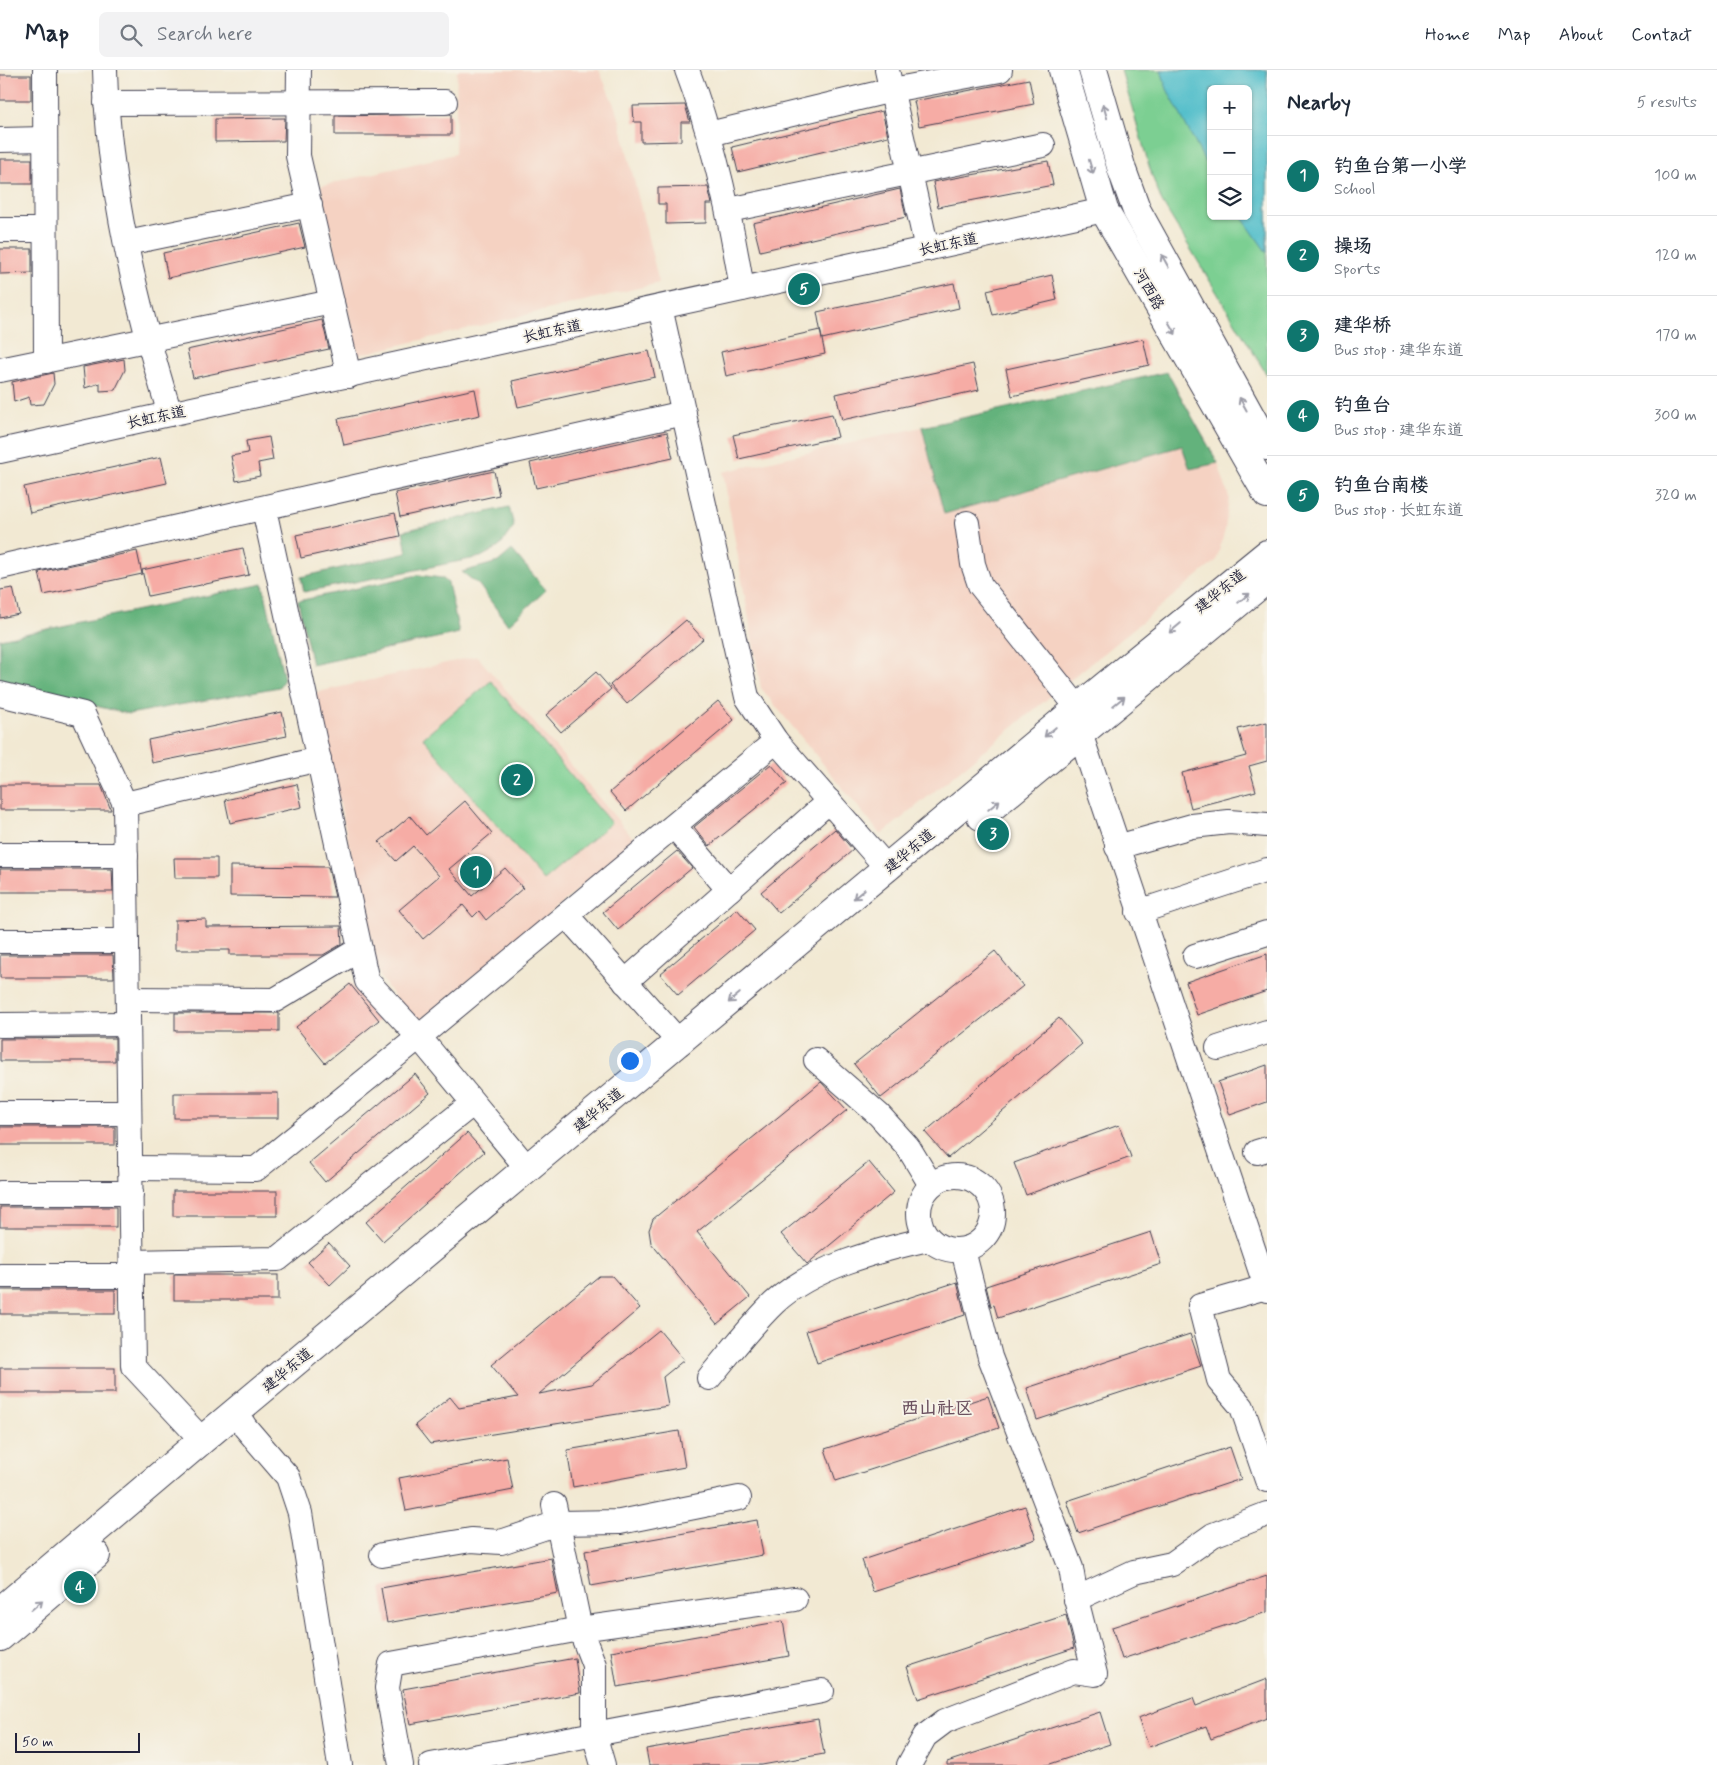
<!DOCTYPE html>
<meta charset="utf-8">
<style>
body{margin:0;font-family:Mynerve,"LXGW WenKai TC",sans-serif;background:#f2f2f3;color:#1f2937}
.controls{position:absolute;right:15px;top:15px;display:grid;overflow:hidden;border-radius:8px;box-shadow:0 1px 4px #0004}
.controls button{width:45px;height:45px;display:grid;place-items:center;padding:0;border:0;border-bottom:1px solid #e0e1e3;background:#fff;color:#1f2937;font:25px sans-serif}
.scale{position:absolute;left:15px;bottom:12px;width:125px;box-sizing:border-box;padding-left:5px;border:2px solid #22223b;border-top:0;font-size:14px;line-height:18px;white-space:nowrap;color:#22223b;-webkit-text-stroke:4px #f7f3e8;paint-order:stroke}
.you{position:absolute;left:629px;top:990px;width:18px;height:18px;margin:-12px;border:4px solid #fff;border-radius:50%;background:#1a73e8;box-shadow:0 0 0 8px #1a73e833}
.badge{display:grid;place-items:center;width:32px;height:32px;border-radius:50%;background:#0f766e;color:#fff;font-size:16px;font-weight:700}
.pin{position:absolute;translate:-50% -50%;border:2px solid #fff;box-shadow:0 1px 5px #0006}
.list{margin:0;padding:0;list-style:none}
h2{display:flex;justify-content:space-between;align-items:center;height:65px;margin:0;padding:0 20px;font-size:21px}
h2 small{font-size:16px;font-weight:400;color:#747a83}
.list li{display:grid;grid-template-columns:32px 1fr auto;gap:15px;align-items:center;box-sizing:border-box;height:80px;padding:0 20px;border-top:1px solid #e0e1e3}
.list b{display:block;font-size:19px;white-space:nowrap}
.list p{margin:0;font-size:16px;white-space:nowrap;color:#747a83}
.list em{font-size:16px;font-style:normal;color:#747a83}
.icon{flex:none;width:28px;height:28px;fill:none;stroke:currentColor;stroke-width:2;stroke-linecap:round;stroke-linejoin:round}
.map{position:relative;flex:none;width:1267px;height:1695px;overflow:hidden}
header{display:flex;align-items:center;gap:30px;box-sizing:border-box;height:70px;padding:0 25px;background:#fff;border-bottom:1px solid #e0e1e3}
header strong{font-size:24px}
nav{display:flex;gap:28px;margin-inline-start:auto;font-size:18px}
.search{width:350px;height:45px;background:#f2f2f3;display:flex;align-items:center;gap:12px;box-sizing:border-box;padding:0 18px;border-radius:8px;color:#747a83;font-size:19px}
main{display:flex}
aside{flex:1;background:#fff}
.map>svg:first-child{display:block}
.built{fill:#f5d2c2}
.green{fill:#7bcf92;stroke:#4e7866;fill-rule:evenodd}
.forest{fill:#64b27c;stroke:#436a5c}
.water{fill:#51beca;stroke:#3a7082}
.building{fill:#f6aca5}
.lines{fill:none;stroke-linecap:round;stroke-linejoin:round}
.minor-casing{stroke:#414052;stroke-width:26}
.major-casing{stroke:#414052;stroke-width:30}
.minor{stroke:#fff;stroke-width:24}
.major{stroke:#fff;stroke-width:28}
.oneway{stroke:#9c9ca7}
.labels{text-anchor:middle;stroke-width:4;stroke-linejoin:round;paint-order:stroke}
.street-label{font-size:15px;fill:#22223b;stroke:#f7f3e8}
.quarter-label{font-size:18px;font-weight:bold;fill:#6c5260;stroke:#f7f3e8}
</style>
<header>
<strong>Map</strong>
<div class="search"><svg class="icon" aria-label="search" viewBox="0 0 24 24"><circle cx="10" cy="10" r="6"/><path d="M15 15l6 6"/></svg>Search here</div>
<nav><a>Home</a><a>Map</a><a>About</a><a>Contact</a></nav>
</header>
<main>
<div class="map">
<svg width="1267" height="1695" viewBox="0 0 1267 1695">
<rect width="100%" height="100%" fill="#f7f3e8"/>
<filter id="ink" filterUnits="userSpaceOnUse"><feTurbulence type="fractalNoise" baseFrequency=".02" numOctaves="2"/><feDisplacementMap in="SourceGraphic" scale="10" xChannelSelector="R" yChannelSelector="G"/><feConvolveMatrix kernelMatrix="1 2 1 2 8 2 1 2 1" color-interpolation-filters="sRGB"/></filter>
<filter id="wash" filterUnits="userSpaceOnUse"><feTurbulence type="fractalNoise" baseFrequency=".0096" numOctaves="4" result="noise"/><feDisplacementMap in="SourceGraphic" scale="20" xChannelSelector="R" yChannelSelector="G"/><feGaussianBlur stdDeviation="1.12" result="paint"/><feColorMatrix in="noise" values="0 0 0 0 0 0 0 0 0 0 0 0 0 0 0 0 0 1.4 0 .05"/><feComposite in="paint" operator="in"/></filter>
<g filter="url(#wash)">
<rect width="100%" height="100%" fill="#f2e9d3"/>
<!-- built -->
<g class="built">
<polygon points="457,0 599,0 618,44 659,213 358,285 321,116 455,84"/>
<polygon points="922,357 944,444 1182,376 1190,399 1218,393 1229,427 1225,460 1216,491 881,765 761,618 723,402"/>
<polygon points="477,586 634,769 560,835 415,955 380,907 314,623"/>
</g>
<!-- green -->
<g class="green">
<path d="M1121,0h146v305l-105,-173 -10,-26zM1211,19h37v127h-37z"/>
<polygon points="491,611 611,753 543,810 423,668"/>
</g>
<!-- forest -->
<g class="forest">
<polygon points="1167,302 1218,393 1190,399 1182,376 944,444 922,357"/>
<polygon points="509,437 514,456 499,477 481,487 304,522 301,507 407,483 403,461"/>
<polygon points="512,480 546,520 508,555 479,515 462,502 498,492"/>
<polygon points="418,505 442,508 448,513 459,563 312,595 298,531"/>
<polygon points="263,514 284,609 279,617 129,644 0,613 0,569"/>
</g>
<!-- water -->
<polygon class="water" points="1161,0 1267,0 1267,183 1241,146 1248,146 1248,19 1211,19 1211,103 1167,19"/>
<g id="blocks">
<!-- building -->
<g class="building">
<rect x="0" y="5" width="31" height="25"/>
<polygon points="1029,9 1034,34 919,56 914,31"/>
<polygon points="685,35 690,52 681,52 681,71 641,72 641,52 634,52 633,36"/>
<polygon points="882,41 888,66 738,102 732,77"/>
<polygon points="451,44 451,65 335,65 335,46"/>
<polygon points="285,48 284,71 215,72 215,49"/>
<rect x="0" y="89" width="32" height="25"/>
<polygon points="1048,91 1053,115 938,137 933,112"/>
<polygon points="708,117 712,134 706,134 706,153 666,154 666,134 658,134 658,118"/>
<polygon points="900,119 906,147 760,181 753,153"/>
<polygon points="299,153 305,177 168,208 163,183"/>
<polygon points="0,179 32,179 32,203 0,204"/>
<polygon points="1052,205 1057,230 993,245 987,220"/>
<polygon points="954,213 959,238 822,269 817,242"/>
<polygon points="322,250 329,279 193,308 187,280"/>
<polygon points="820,260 825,284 726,306 721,282"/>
<polygon points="1143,269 1149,295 1012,326 1006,299"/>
<polygon points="649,281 655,307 518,337 512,311"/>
<polygon points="124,289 125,300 115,320 100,321 100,313 85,318 83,297"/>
<polygon points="973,294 979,320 842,350 836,324"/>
<polygon points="53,303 54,314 44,334 30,335 29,327 14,332 12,312"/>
<polygon points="475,319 480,345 344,375 338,349"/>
<polygon points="832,344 838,367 739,389 733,365"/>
<polygon points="667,362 673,388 536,418 530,393"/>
<polygon points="269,367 273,390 258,393 260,406 236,411 231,386 248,383 246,371"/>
<polygon points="161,387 167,413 30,443 24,417"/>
<polygon points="494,401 499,425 400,447 395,423"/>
<polygon points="395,443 400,466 301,488 296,465"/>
<polygon points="243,478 249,505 148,526 142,500"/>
<polygon points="137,481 142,504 44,525 39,502"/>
<polygon points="13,518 19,544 0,548 0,520"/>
<polygon points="686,550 703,569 627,634 610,615"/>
<polygon points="596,602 611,619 561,662 546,645"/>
<polygon points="718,631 734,650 626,741 610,722"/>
<polygon points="282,642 287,666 152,693 148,670"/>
<polygon points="1267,652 1267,691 1249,696 1256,721 1191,738 1182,703 1246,686 1238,659"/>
<polygon points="771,694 787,713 709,776 694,757"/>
<polygon points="297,714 302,737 230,753 225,730"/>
<polygon points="0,715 101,715 111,740 0,740"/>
<polygon points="465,731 492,763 449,799 472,826 505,798 523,818 486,850 479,841 473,847 463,835 423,869 399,840 439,806 413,776 396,791 379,772 410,746 426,765"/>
<polygon points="835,759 853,780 779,843 761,822"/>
<polygon points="677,781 692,798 618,860 603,842"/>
<polygon points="174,788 217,788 217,808 175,808"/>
<polygon points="230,796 328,797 335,827 230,826"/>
<polygon points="0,799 112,799 113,822 0,822"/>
<polygon points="737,839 755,860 678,925 660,904"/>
<polygon points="206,849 206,857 341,856 342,874 323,885 230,885 230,880 175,880 175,850"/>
<polygon points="995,881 1023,916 881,1028 854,994"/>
<polygon points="1267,884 1267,921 1197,945 1186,912"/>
<polygon points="0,885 113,885 114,908 0,908"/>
<polygon points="350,914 379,950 325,993 296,957"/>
<rect x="175" y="943" width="104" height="18"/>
<polygon points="1059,948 1082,974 948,1088 925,1062"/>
<polygon points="115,968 115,991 0,991 0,969"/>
<polygon points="1267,995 1267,1032 1230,1045 1218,1012"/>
<polygon points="415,1004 430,1023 325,1112 309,1093"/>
<polygon points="821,1012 847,1040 697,1162 750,1227 717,1254 651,1173 649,1160 653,1149"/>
<rect x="174" y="1023" width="104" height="25"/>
<polygon points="1119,1055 1131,1087 1026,1125 1014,1093"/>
<rect x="0" y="1057" width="115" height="18"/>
<polygon points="467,1063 484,1082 383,1171 366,1152"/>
<polygon points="869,1092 894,1122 807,1194 781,1164"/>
<rect x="173" y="1121" width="104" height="25"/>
<rect x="0" y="1137" width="116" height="20"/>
<polygon points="1151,1162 1161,1194 998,1248 994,1235 991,1236 986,1216"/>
<polygon points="329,1173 350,1196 330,1215 308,1192"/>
<rect x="174" y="1205" width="104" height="25"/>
<polygon points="599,1206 612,1206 640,1238 539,1324 592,1314 659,1260 684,1290 663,1307 668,1336 430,1374 415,1355 450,1327 459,1338 518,1327 491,1295"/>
<polygon points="957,1212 965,1245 817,1293 806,1261"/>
<rect x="0" y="1220" width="115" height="24"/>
<polygon points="1190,1264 1201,1296 1037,1350 1027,1318"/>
<rect x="0" y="1298" width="115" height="25"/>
<polygon points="988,1326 999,1358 836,1411 825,1379"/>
<polygon points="679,1361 685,1397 573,1417 567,1380"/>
<polygon points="1230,1377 1241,1409 1078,1463 1067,1431"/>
<polygon points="507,1388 513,1420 406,1441 399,1408"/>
<polygon points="1025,1436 1036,1469 873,1522 862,1490"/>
<polygon points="757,1450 763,1485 591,1516 585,1481"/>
<polygon points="551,1488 558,1523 387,1553 381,1518"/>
<polygon points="1267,1506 1267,1542 1122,1589 1112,1557"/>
<polygon points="1066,1545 1074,1578 918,1629 907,1597"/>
<polygon points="783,1551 789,1586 617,1617 611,1581"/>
<polygon points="575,1588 580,1623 410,1654 403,1619"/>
<polygon points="1267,1609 1267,1648 1211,1669 1206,1656 1149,1677 1138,1648 1193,1628 1196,1636"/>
<polygon points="1100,1642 1110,1674 1047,1695 947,1695 947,1692"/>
<polygon points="818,1649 824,1684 762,1695 649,1695 646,1679"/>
</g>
</g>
</g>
<g filter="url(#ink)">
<use href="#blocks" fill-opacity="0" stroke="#414052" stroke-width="1"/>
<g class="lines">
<!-- minor casing -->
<g class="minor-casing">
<g id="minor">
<polyline points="45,0 46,291"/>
<path d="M105,0c3,117 31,233 65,344"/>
<polyline points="299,0 298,86 349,306"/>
<path d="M687,0c27,71 43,144 55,219"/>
<polyline points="887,0 927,179"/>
<polyline points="106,33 445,32"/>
<polyline points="709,64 892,20 1000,0"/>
<polyline points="0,70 45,69"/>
<polyline points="729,140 1043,75"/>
<polyline points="0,160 45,160"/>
<polyline points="127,173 310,135"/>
<polyline points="660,237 747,627 776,671 888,799"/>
<polyline points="0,300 332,232"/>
<polyline points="0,381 1104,140"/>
<polyline points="264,439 367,911 419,967 528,1099"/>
<polyline points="967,453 973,494 980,515 1078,638 1080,663 1267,1220"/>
<polyline points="0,497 684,343"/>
<polyline points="0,624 83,644 125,734 133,1296 202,1370"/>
<polyline points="125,734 319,689"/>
<polyline points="674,756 729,820"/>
<polyline points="1117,777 1192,756 1229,752 1267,755"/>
<polyline points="0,785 126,785"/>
<polyline points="1138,842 1267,800"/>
<polyline points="566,845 680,973"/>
<polyline points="0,871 127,871"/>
<polyline points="1195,886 1267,863"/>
<polyline points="625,912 829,731"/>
<polyline points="128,929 275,930 360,879"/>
<polyline points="0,955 128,954"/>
<polyline points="1218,978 1267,962"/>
<polyline points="816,990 879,1045 908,1077 931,1115"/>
<polyline points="0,1043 129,1043"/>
<polyline points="1257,1082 1267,1079"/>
<polyline points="130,1098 256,1099 419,967 776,671"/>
<circle cx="956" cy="1143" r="37"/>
<polyline points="0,1123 131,1123"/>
<polyline points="132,1192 278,1189 472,1034"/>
<polyline points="0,1206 132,1206"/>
<polyline points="1266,1217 1200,1236 1219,1310 1242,1337 1267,1410"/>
<path d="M709,1308c21,-25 42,-53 65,-75 38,-36 105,-53 154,-64"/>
<polyline points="236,1343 245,1357 288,1407 300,1443 340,1695"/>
<polyline points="554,1435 580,1559 594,1595 594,1664 603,1695"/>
<polyline points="382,1485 471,1470 501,1472 558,1453 620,1452 739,1428"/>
<polyline points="1076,1529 1134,1502 1172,1494 1213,1465 1267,1444"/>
<polyline points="401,1695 387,1618 391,1594 580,1559 795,1529"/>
<polyline points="431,1695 822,1621"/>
<polyline points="909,1695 925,1666 945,1651 1074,1601 1095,1604 1076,1529 1071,1498 990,1287 963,1180"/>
</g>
</g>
<!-- major casing -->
<g class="major-casing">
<g id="major">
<polyline points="1063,0 1104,140 1267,424"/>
<polyline points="1093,0 1122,100 1137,141 1267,376"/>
<polyline points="981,746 1267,509"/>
<polyline points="0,1541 202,1370 1078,638 1267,484"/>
<polyline points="0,1567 96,1485"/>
</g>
</g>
<!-- minor -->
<use href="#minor" class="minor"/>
<!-- major -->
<use href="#major" class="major"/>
</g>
<!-- one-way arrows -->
<defs><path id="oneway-shaft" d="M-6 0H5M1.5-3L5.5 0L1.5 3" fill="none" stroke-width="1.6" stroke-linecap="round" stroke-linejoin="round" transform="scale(1.25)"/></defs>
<g class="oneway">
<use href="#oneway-shaft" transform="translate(1105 41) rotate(-106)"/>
<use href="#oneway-shaft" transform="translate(1091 97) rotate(74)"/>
<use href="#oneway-shaft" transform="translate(1165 191) rotate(-119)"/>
<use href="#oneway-shaft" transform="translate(1172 258) rotate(60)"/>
<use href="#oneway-shaft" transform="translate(1243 334) rotate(-119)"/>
<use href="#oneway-shaft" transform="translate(1244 528) rotate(-39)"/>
<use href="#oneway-shaft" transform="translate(1175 558) rotate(140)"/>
<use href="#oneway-shaft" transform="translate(1119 631) rotate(-39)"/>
<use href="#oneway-shaft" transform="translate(1050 662) rotate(140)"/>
<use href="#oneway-shaft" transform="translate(994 735) rotate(-40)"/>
<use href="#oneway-shaft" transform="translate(859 824) rotate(140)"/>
<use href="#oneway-shaft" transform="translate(734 928) rotate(140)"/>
<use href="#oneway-shaft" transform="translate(37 1535) rotate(-41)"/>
</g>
</g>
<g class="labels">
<!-- street labels -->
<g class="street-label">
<text transform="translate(948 174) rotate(-12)" y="5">长虹东道</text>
<text transform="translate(1149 219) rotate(60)" y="5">河西路</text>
<text transform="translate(552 261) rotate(-12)" y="5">长虹东道</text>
<text transform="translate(156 347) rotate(-12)" y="5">长虹东道</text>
<text transform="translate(1220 521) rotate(-39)" y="5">建华东道</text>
<text transform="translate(909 781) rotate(-40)" y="5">建华东道</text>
<text transform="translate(598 1040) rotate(-40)" y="5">建华东道</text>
<text transform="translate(287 1300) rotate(-40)" y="5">建华东道</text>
</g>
<!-- quarter labels -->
<g class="quarter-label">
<text x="937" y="1344">西山社区</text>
</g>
</g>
</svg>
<div class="controls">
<button>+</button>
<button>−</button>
<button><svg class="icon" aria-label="layers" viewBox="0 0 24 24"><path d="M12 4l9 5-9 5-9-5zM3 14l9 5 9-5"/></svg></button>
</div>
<div class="scale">50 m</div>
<div class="you"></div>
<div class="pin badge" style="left:476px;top:802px">1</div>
<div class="pin badge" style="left:517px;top:710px">2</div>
<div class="pin badge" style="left:993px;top:764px">3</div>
<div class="pin badge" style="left:80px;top:1517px">4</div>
<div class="pin badge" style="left:804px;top:219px">5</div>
</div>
<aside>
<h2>Nearby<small>5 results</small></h2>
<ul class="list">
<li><span class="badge">1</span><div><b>钓鱼台第一小学</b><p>School</p></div><em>100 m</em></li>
<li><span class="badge">2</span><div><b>操场</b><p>Sports</p></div><em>120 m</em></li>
<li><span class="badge">3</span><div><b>建华桥</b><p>Bus stop · 建华东道</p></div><em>170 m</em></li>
<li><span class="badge">4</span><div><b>钓鱼台</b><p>Bus stop · 建华东道</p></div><em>300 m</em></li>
<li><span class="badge">5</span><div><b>钓鱼台南楼</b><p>Bus stop · 长虹东道</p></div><em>320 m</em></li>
</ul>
</aside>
</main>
